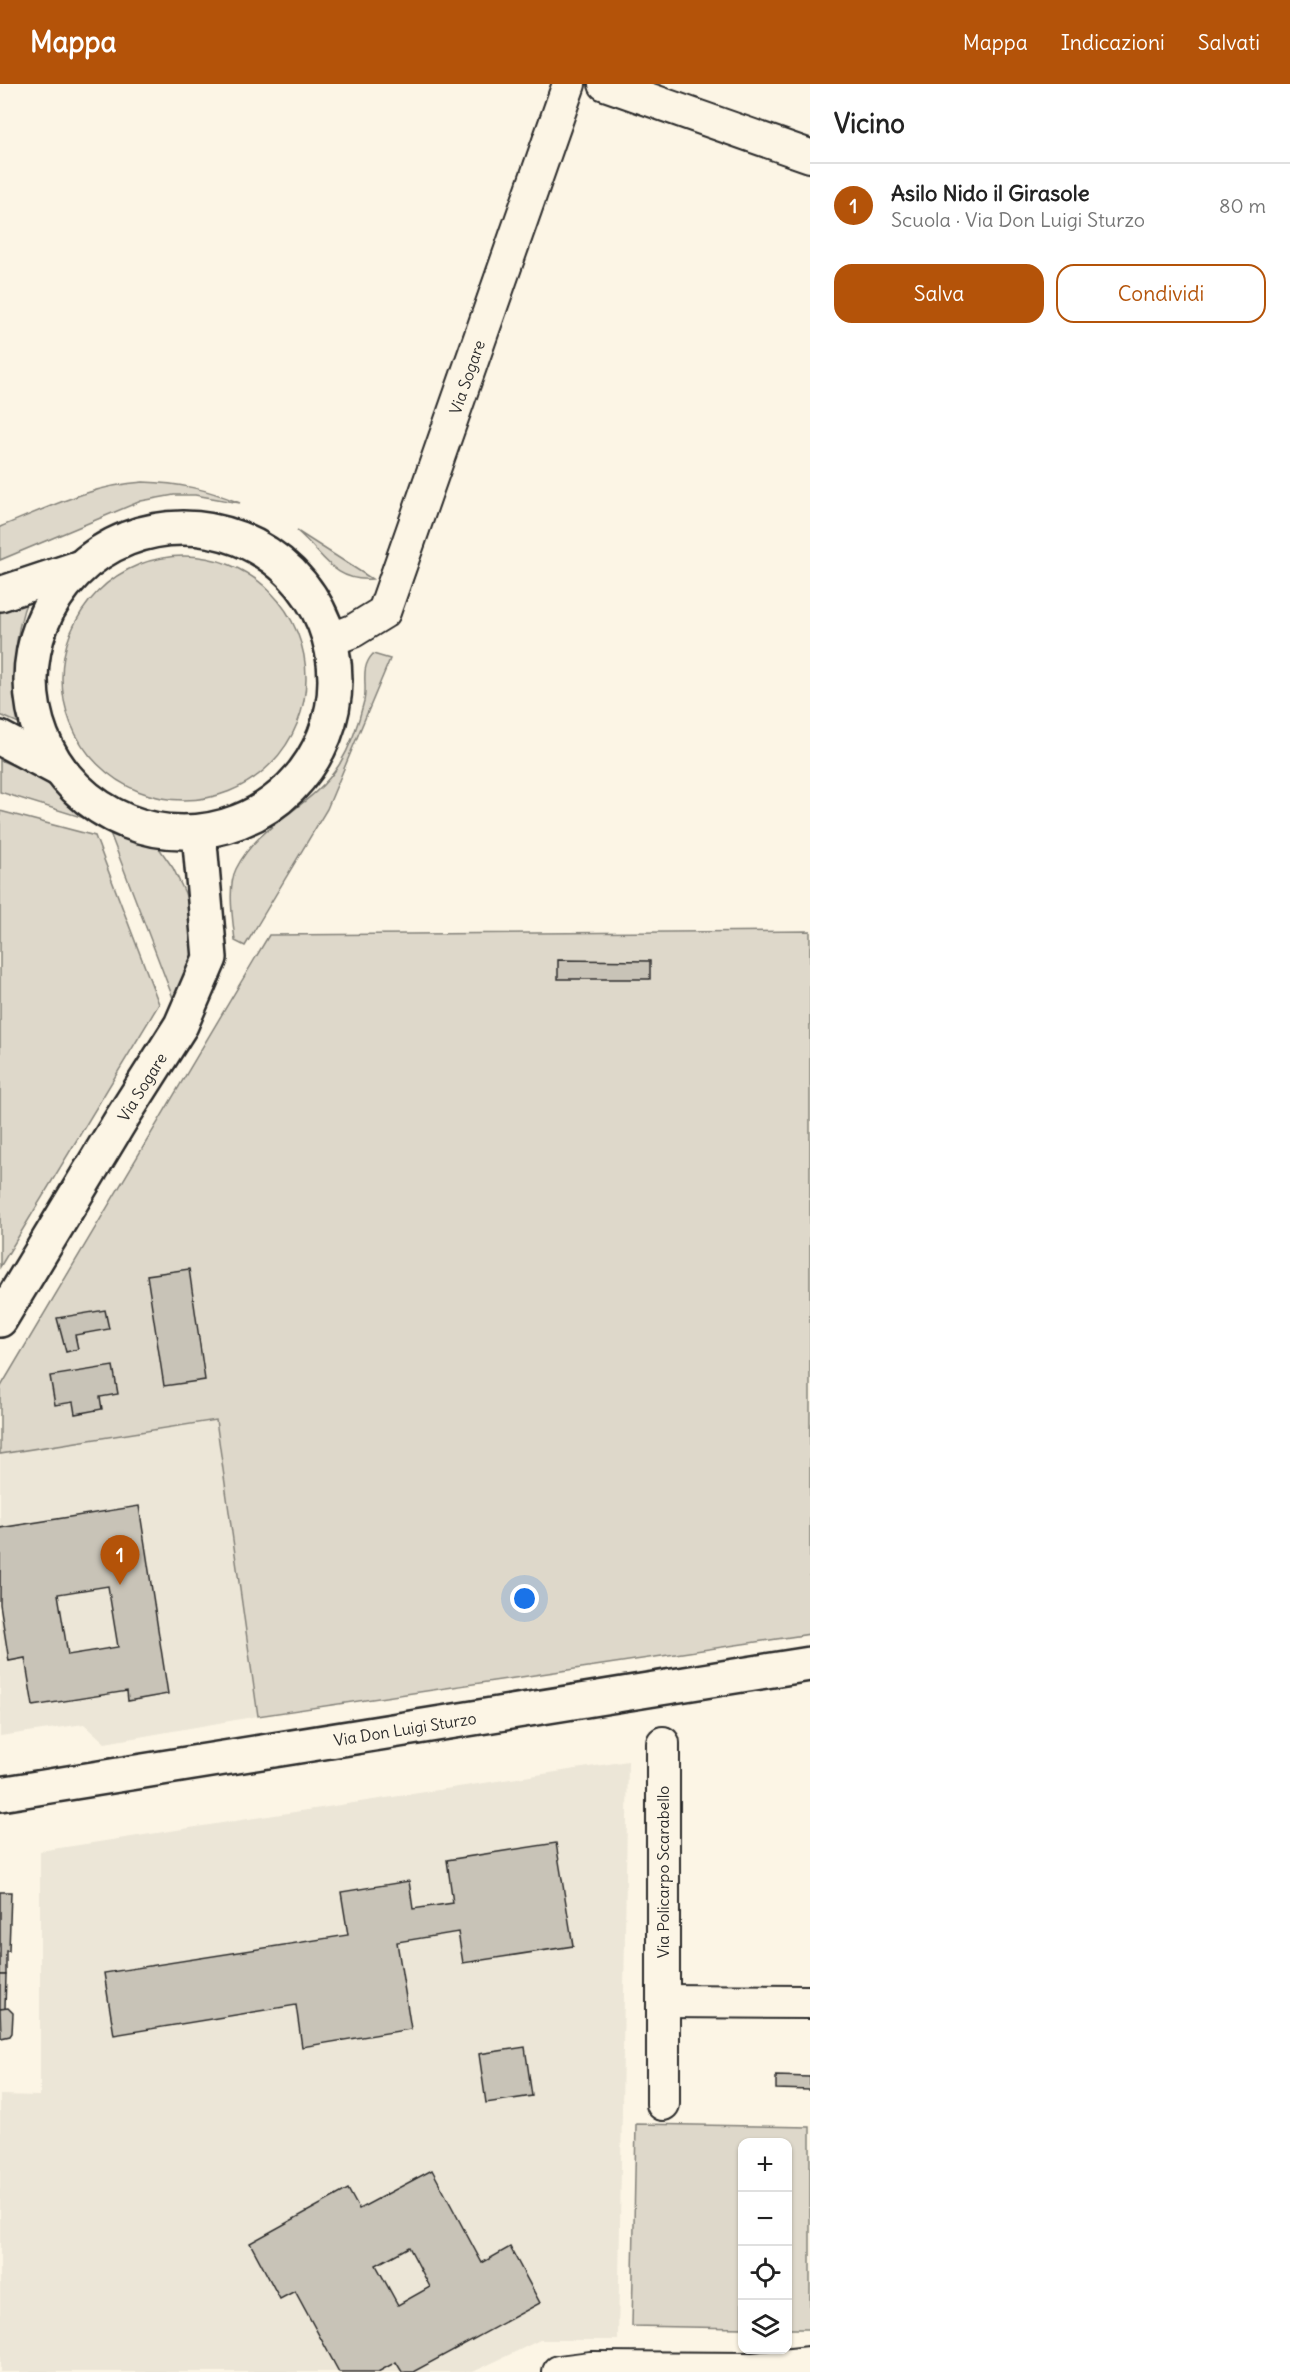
<!DOCTYPE html>
<html lang="it">
<meta charset="utf-8">
<style>
body{margin:0;font-family:Delius,sans-serif;background:#f6f6f6;color:#222}
.controls{position:absolute;right:18px;bottom:18px;display:grid;overflow:hidden;border-radius:12px;box-shadow:0 2px 4px #0004}
.controls button{width:54px;height:54px;display:grid;place-items:center;padding:0;border:0;border-bottom:2px solid #e0e0e0;background:#fff;color:#222;font:30px sans-serif}
.you{position:absolute;left:525px;top:1515px;width:21px;height:21px;margin:-15px;border:4px solid #fff;border-radius:50%;background:#1a73e8;box-shadow:0 0 0 9px #1a73e833}
.badge{display:grid;place-items:center;width:39px;height:39px;border-radius:50%;background:#b45309;color:#fff;font-size:20px;font-weight:700}
.pin{position:absolute;translate:-50% -50px;filter:drop-shadow(0 2px 3px #0008)}
.pin::after{content:'';position:absolute;top:32px;width:21px;height:18px;background:inherit;clip-path:polygon(0 0,100% 0,50% 100%)}
.list{margin:0;padding:0;list-style:none}
h2{display:flex;justify-content:space-between;align-items:center;height:78px;margin:0;padding:0 24px;font-size:26px}
h2 small{font-size:20px;font-weight:400;color:#767676}
.list li{display:grid;grid-template-columns:39px 1fr auto;gap:18px;align-items:center;box-sizing:border-box;height:84px;padding:0 24px;border-top:2px solid #e0e0e0}
.list b{display:block;font-size:22px;white-space:nowrap}
.list p{margin:0;font-size:20px;white-space:nowrap;color:#767676}
.list em{font-size:20px;font-style:normal;color:#767676}
.actions{display:flex;gap:12px;padding:18px 24px}
.actions a{flex:1;padding:14px 0;border:2px solid #b45309;border-radius:18px;text-align:center;font-size:21px;color:#b45309}
.actions .main{background:#b45309;color:#fff}
.icon{flex:none;width:33px;height:33px;fill:none;stroke:currentColor;stroke-width:2;stroke-linecap:round;stroke-linejoin:round}
.map{position:relative;flex:none;width:810px;height:2288px;overflow:hidden}
header{display:flex;align-items:center;gap:36px;box-sizing:border-box;height:84px;padding:0 30px;background:#b45309;color:#fff}
header strong{font-size:28px}
nav{display:flex;gap:33px;margin-inline-start:auto;font-size:21px}
main{display:flex}
aside{flex:1;background:#fff}
.map>svg:first-child{display:block}
.built{fill:#ece6d7}
.green{fill:#ded8ca;stroke:#84827a;stroke-width:1.5}
.building{fill:#c8c3b7;stroke:#2b2b2b;stroke-width:1.5;fill-rule:evenodd}
.lines{fill:none;stroke-linecap:round;stroke-linejoin:round}
.minor-casing{stroke:#2b2b2b;stroke-width:36}
.tertiary-casing{stroke:#2b2b2b;stroke-width:38}
.minor{stroke:#fcf5e5;stroke-width:32}
.tertiary{stroke:#fcf5e5;stroke-width:33}
.labels{text-anchor:middle;stroke-width:4.5;stroke-linejoin:round;paint-order:stroke}
.street-label{font-size:16px;fill:#2b2b2b;stroke:#fcf5e5}
</style>
<header>
<strong>Mappa</strong>
<nav><a>Mappa</a><a>Indicazioni</a><a>Salvati</a></nav>
</header>
<main>
<div class="map">
<svg width="810" height="2288" viewBox="0 0 810 2288">
<rect width="100%" height="100%" fill="#fcf5e5"/>
<filter id="ink" filterUnits="userSpaceOnUse"><feTurbulence type="fractalNoise" baseFrequency=".0167" numOctaves="2"/><feDisplacementMap in="SourceGraphic" scale="12" xChannelSelector="R" yChannelSelector="G"/><feConvolveMatrix kernelMatrix="1 2 1 2 8 2 1 2 1" color-interpolation-filters="sRGB"/></filter>
<g filter="url(#ink)">
<!-- built -->
<g class="built">
<polygon points="216,1336 258,1632 105,1659 84,1640 0,1652 0,1370"/>
<polygon points="628,1677 618,2256 540,2256 473,2288 0,2288 0,2011 40,2012 40,1767"/>
</g>
<!-- green -->
<g class="green">
<path d="M143,398c37,1 63,7 97,21l-45,-8h-21l-33,6 -141,59v-33c47,-19 92,-42 143,-45z"/>
<path d="M297,447l75,48c-39,3 -48,-25 -75,-48z"/>
<circle cx="184" cy="594" r="122"/>
<path d="M29,511c-17,43 -17,84 -8,129l-21,-9v-108z"/>
<path d="M373,570l17,5 -63,150 -82,137 -10,-5c-2,-20 -8,-54 1,-72 23,-47 75,-60 103,-104 11,-18 20,-43 25,-64 4,-17 -5,-32 9,-47z"/>
<polygon points="0,676 56,700 91,728 128,748 145,753 159,764 173,784 185,809 193,836 193,864 188,886 173,914 107,741 0,708"/>
<polygon points="0,727 95,752 159,920 0,1183"/>
<polygon points="810,847 810,1550 258,1632 216,1336 0,1370 0,1304 269,851"/>
<polygon points="636,2040 810,2043 810,2245 788,2245 788,2058 742,2058 742,2244 632,2242"/>
</g>
<!-- building -->
<g class="building">
<polygon points="558,876 650,877 650,895 558,895"/>
<polygon points="189,1185 205,1296 164,1302 147,1191"/>
<polygon points="105,1226 109,1245 75,1251 78,1265 66,1268 57,1234"/>
<polygon points="113,1282 118,1310 100,1313 102,1325 75,1330 73,1318 55,1321 50,1292"/>
<path d="M139,1422l29,188 -40,7 -1,-10 -94,15 -8,-48 -16,3 -9,-57v-76zM108,1502l10,61 -50,8 -10,-61z"/>
<polygon points="556,1759 573,1862 463,1879 458,1848 397,1858 411,1945 302,1963 296,1921 114,1951 104,1889 348,1851 341,1808 409,1797 413,1825 453,1819 447,1776"/>
<polygon points="0,1808 11,1808 9,1867 6,1867 6,1891 0,1891"/>
<polygon points="0,1891 6,1891 5,1925 0,1925"/>
<polygon points="8,1924 13,1929 12,1949 10,1952 1,1954 0,1925"/>
<polygon points="525,1963 532,2012 486,2019 479,1970"/>
<polygon points="776,1992 810,1993 810,2006 776,2005"/>
<path d="M432,2086l50,93 28,-16 30,56 -127,69h-11l-6,-10 -18,10h-39l-44,-81 -15,8 -30,-56 98,-54 11,20zM409,2163l21,40 -32,18 -22,-40z"/>
</g>
<g class="lines">
<!-- minor casing -->
<g class="minor-casing">
<g id="minor">
<polyline points="605,0 810,72"/>
<polyline points="330,556 353,547 384,528 569,0"/>
<polyline points="663,1659 663,2020"/>
<polyline points="663,1917 810,1918"/>
<polyline points="559,2288 591,2284 754,2285 810,2279"/>
</g>
</g>
<!-- tertiary casing -->
<g class="tertiary-casing">
<g id="tertiary">
<circle cx="183" cy="596" r="152"/>
<polyline points="0,510 78,484"/>
<polyline points="0,654 60,686"/>
<polyline points="0,1236 122,1034 181,941 210,874 199,748"/>
<polyline points="0,1710 810,1580"/>
</g>
</g>
<!-- minor -->
<use href="#minor" class="minor"/>
<!-- tertiary -->
<use href="#tertiary" class="tertiary"/>
</g>
</g>
<g class="labels">
<!-- street labels -->
<g class="street-label">
<text transform="translate(467 293) rotate(-71)" y="6">Via Sogare</text>
<text transform="translate(142 1003) rotate(-58)" y="6">Via Sogare</text>
<text transform="translate(405 1645) rotate(-9)" y="6">Via Don Luigi Sturzo</text>
<text transform="translate(663 1788) rotate(-90)" y="6">Via Policarpo Scarabello</text>
</g>
</g>
</svg>
<div class="controls">
<button>+</button>
<button>−</button>
<button><svg class="icon" aria-label="locate" viewBox="0 0 24 24"><circle cx="12" cy="12" r="6"/><path d="M12 2v4M12 18v4M2 12h4M18 12h4"/></svg></button>
<button><svg class="icon" aria-label="layers" viewBox="0 0 24 24"><path d="M12 4l9 5-9 5-9-5zM3 14l9 5 9-5"/></svg></button>
</div>
<div class="you"></div>
<div class="pin badge" style="left:120px;top:1501px">1</div>
</div>
<aside>
<h2>Vicino<small></small></h2>
<ul class="list">
<li><span class="badge">1</span><div><b>Asilo Nido il Girasole</b><p>Scuola · Via Don Luigi Sturzo</p></div><em>80 m</em></li>
</ul>
<div class="actions"><a class="main">Salva</a><a>Condividi</a></div>
</aside>
</main>
